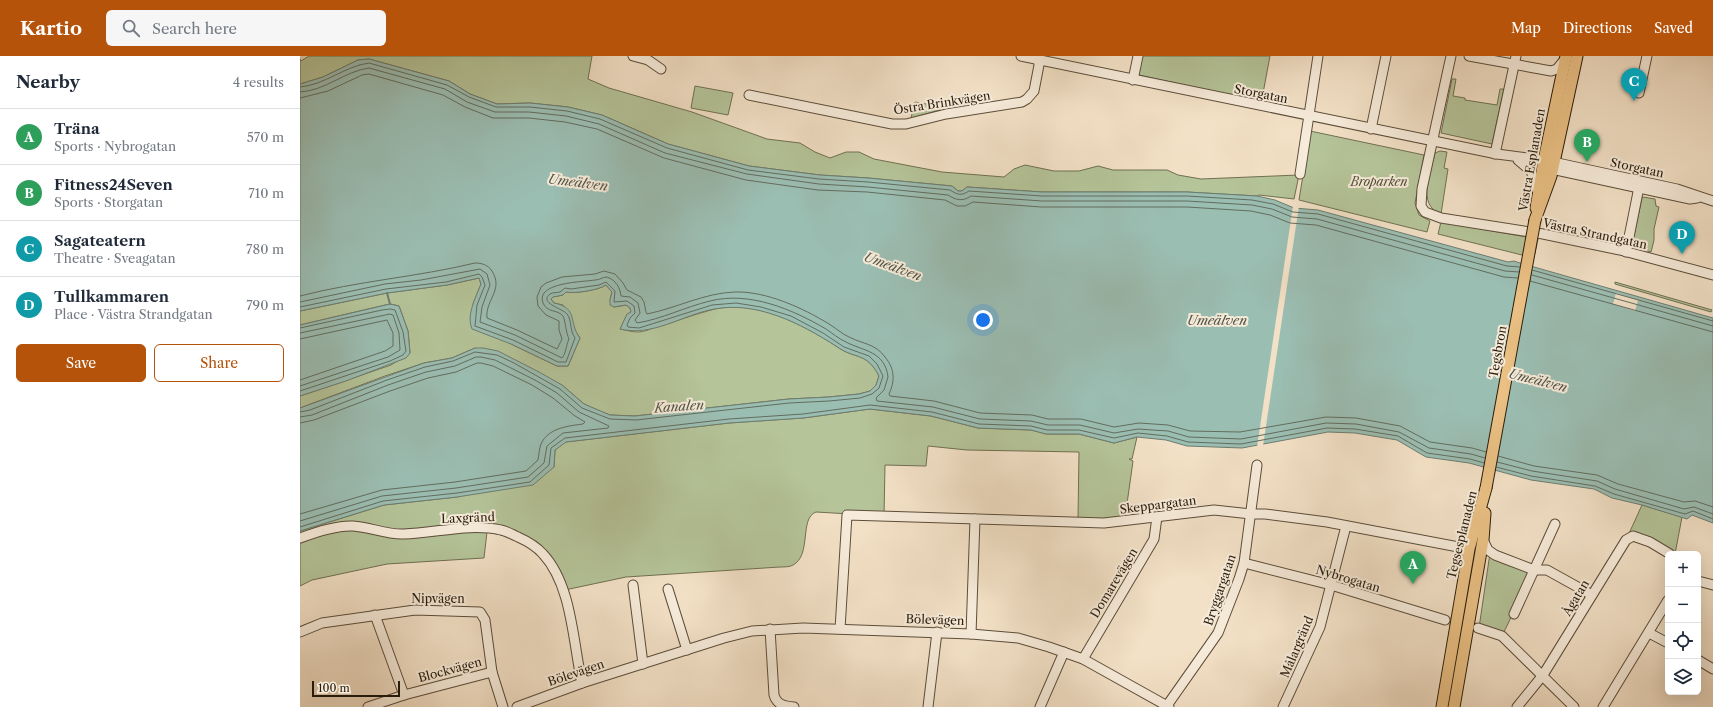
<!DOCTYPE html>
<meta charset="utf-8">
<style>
body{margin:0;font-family:"Libre Caslon Text",serif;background:#f6f6f7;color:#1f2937}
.controls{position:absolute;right:12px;bottom:12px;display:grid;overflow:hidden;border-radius:6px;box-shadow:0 4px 16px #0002}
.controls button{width:36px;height:36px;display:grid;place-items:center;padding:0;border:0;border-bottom:1px solid #e0e1e3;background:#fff;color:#1f2937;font:20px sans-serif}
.scale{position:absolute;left:12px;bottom:10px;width:88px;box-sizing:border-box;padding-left:4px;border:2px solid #291c0b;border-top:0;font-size:11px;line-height:14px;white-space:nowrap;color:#291c0b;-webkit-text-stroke:3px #f7ecdb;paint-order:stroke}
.you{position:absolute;left:683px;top:264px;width:14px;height:14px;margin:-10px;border:3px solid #fff;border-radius:50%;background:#1a73e8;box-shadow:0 0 0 6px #1a73e833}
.badge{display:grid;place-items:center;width:26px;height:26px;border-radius:50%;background:#b45309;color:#fff;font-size:13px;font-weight:700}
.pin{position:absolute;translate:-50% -33px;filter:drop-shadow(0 1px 2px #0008)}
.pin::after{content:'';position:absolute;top:21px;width:14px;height:12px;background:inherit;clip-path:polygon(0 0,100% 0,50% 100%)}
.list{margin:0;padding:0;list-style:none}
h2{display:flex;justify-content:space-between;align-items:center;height:52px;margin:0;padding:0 16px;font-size:17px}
h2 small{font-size:13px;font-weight:400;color:#747a83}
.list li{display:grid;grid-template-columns:26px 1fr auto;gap:12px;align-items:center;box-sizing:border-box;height:56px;padding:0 16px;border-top:1px solid #e0e1e3}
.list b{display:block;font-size:15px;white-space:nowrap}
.list p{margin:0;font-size:13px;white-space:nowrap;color:#747a83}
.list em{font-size:13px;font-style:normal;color:#747a83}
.actions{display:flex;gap:8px;padding:12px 16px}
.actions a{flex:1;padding:9px 0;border:1px solid #b45309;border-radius:6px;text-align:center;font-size:14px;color:#b45309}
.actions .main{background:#b45309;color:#fff}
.icon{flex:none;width:22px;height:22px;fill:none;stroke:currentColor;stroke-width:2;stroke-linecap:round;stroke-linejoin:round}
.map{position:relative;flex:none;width:1413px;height:651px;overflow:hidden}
header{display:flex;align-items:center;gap:24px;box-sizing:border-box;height:56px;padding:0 20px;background:#b45309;color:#fff}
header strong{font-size:19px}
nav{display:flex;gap:22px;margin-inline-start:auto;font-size:14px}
.search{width:280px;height:36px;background:#f6f6f7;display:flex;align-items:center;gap:10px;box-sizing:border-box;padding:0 14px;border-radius:6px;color:#747a83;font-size:15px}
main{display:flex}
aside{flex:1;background:#fff}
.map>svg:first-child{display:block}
.green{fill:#b5c499;stroke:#6f7052}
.water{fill:#9bbeb3;stroke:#6d7d70}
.pier{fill:#f3e1c7}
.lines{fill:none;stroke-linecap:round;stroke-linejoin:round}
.shore{stroke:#626d5f;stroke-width:1}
.stream{stroke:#6d7d70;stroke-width:2}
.minor-tunnel{stroke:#cbbaa1;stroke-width:9;stroke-dasharray:9 4.5;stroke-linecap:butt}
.minor-casing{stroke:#5c4d3a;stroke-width:11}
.major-casing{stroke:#291c0b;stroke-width:13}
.minor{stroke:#f7ecdb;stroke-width:9}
.major{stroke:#eac084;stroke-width:11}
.major-bridge-casing{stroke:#291c0b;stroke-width:13;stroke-linecap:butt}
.major-bridge{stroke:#eac084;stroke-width:11}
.labels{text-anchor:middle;stroke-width:4;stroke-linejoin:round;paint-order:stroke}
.street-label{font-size:12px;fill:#291c0b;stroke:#f7ecdb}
.park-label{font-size:12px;font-style:italic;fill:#534e36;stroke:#f7ecdb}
.water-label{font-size:13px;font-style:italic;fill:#515546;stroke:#f7ecdb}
</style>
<header>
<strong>Kartio</strong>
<div class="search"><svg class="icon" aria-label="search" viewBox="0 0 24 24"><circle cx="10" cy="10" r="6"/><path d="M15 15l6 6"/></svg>Search here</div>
<nav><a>Map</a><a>Directions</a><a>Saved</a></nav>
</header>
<main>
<aside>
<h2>Nearby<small>4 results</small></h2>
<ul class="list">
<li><span class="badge" style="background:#2e9e5b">A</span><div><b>Träna</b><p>Sports · Nybrogatan</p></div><em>570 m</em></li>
<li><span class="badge" style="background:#2e9e5b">B</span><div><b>Fitness24Seven</b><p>Sports · Storgatan</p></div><em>710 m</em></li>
<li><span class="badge" style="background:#0f9aa8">C</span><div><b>Sagateatern</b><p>Theatre · Sveagatan</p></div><em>780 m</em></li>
<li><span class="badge" style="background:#0f9aa8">D</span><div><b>Tullkammaren</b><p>Place · Västra Strandgatan</p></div><em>790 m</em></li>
</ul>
<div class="actions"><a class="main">Save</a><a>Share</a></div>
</aside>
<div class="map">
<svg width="1413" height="651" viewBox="0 0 1413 651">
<rect width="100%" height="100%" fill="#f3e1c7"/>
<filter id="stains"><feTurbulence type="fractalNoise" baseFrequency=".005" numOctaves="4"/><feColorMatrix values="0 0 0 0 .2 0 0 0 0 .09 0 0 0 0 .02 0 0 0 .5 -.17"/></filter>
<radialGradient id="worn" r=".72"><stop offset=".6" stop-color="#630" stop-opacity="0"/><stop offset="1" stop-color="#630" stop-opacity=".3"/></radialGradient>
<!-- green -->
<g class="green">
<polygon points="9,0 292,0 288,23 309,32 392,56 467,83 500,87 515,96 530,102 546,96 559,96 574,103 642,116 704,121 714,113 725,109 754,115 779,115 798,110 813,114 867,114 878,119 901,123 999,119 994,143 959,139 957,140 887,136 742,136 667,131 662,135 658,135 652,130 568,122 520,119 449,110 368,88 302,59 268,51 230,47 197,48 170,38 149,25 69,3 58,4 23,21 0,28 0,3 1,5"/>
<polygon points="842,0 970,0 961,48 925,38 839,19"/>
<polygon points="1152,23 1156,23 1153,40 1165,42 1165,44 1197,49 1200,33 1204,33 1192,88 1141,77"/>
<polygon points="395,30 433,37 428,59 391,52"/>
<polygon points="615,46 637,50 640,54 611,62"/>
<polygon points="1010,75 1124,99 1115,147 1119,159 1130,165 1127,176 999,144"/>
<path d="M1140,95l7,1 -3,16 4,1 -7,45c-25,-9 -10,-42 -6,-61z"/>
<polygon points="1343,141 1355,143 1356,150 1359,151 1354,173 1354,184 1351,196 1334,191 1332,189 1342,142"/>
<polygon points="1141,166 1238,183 1234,202 1138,178"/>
<path d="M179,222l2,6 -8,20 38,40 46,22h11l12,-28 -4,-6 -13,-27 -9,-2 -3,-4 2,-2 10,-2 3,-3c8,2 33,-2 40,-7l6,7 -2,8 4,7 12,-2 4,3 1,4 -4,3 -7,14c6,1 12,3 18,3 6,0 12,-3 18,-5 18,-5 36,-12 55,-17 42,-12 91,14 125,36 19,14 30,5 43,30l-3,9 -6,6 -11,3 -30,3 -40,2 -154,17 -25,-1 -11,-4 -15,-7 -22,-19 -87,-37 -23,10 -28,5 -39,13 -85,32v-12l91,-31 19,-12 -2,-22 -9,-25 -9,-2 -9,2 -81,19v-14l87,-18 60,-8z"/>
<polygon points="1315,226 1412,254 1411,256 1315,228"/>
<path d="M570,353l61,7 47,12 53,2 15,4h33l35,9 23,-6 -5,22h-3l4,2 -8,57 -47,2 1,-68 -112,-2 -39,-4 -2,20 -41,-1 -1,51 -68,-4c-17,6 -4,43 -23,53 -3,2 -9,2 -13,2l-154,10 -66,14c-5,-10 -9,-22 -15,-31 -13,-18 -37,-24 -58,-28l-3,26 -97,6 -75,16 -12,6v-55l84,-26 73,-8 97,-30 1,-17 10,-8 164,-19 74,-5z"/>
<polygon points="1342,449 1382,461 1375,498 1370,498 1350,486 1326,484"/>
<polygon points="1190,497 1234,514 1202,580 1179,572"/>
</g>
<!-- water -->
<g class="water">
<path d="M69,3l80,22 21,13 27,10 33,-1 38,4 34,8 66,29 81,22 71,9 48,3 84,8 6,5h4l5,-4 75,5h145l70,4 18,4 19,8 24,2 190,52 6,-1 6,2 193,55v205l-21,-8 -5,4 -45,-14 -30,-7 -18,-9 -63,-9 -62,-17 -43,-6 -29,-17 -42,-7 -27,-1 -86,16 -55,-2 -21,-6 -29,-3 -23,6 -35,-9h-33l-15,-4 -53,-2 -47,-12 -61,-7 -67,9 -74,5 -163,19 -11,8 -1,17 -21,18 -76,12 -73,8 -84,26v-123l124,-45 28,-5 23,-10h8l15,3 41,21 23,13 22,19 26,11 25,1 154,-17 40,-2 30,-3 11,-3 6,-6 3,-9c-13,-25 -24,-16 -43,-30 -36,-23 -79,-45 -122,-37 -32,6 -61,28 -94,20l7,-15 4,-2 -1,-4 -4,-3 -12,2 -4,-2v-5l2,-8 -6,-7c-7,5 -32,9 -40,7l-3,3 -10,2 -2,2 3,4c25,5 14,20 26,35l-12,28h-11l-46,-22 -39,-15c-6,-14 4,-32 9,-45l-2,-6 -32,7 -60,8 -87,18v-227l23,-7 35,-17z"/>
<polygon points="90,248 99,250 108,275 110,297 106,302 46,325 0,340 0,269"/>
</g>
<!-- pier -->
<g class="pier">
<polygon points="993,150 999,150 963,390 957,391"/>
<polygon points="1316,237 1338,244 1335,255 1313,248"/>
</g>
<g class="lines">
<!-- shore -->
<g class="shore">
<path d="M0,31c25,-2 45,-21 69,-24l78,22 22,12 27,10h34l37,4 33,8 67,29 81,22 71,9 49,3 82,8c8,5 11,6 19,1l73,5h145l65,4 21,4 20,8 25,2 189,52 13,1"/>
<path d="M0,36c25,-1 45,-21 69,-24l76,21 22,13 28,10h34l37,4 33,8 66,29 82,21 72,10 49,3 80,8c8,5 14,7 23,1l71,5h145l65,4 20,4 20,8 25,2 188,52 14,1"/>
<polyline points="0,42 28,35 62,19 69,18 143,39 165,51 193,62 229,62 265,66 297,73 364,102 446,124 518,134 567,136 645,144 657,150 665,150 673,146 741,151 887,151 951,155 970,159 990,167 1016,169 1204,221 1218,222"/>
<polyline points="1232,214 1413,265"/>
<polyline points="1232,219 1413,270"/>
<polyline points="1230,225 1413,276"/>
<path d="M0,240c58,-15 117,-19 175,-33 7,0 13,2 17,8 12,19 -7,29 -5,47l30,12 40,19 5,-10 -3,-9v-9l-13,-6 -8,-9 -1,-9 4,-10 5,-4 16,-6 33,-3 9,-3 11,3 8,9 4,7 14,7 3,5 2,10 1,2c30,-6 57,-21 88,-22 31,-1 68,16 94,32 7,4 13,10 20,13 14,7 27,7 36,20 10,12 10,24 4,37l1,2 44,5 46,12 52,2 16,4h33l33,8 25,-4 29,2 22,6 50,1 86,-15 30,1 44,8 30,16 42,6 14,4"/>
<path d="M0,246l85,-18 36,-4 59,-11 7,5 3,11 -8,22 -2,15 35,13 47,23c4,-4 4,-13 7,-19 -3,-6 -4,-20 -6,-23 -6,-7 -16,-3 -20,-13 -8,-21 41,-21 52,-23 5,0 7,-3 12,-3 9,3 13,11 14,19l9,1 8,6 2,10 -5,7 2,3c25,-4 48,-16 73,-22 39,-10 82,8 116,28 6,4 13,10 20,13 17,9 39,9 42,35l-4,13 -8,8 1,3 56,6 47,12 51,2 17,4h32l34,8 24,-4 30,2 21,6 52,2 85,-16 30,1 43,8 30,16 42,6 14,4"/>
<path d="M0,251l86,-18 60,-7 33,-8 3,3 3,8 -8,20 -2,21 38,14 45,22h8l9,-24c-6,-9 -3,-18 -8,-24 -3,-5 -29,-11 -17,-20 3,-2 7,-1 10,-2 2,-1 3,-3 5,-4l6,1 28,-4 7,-3 9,9 -1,11 13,-1 7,5 1,7 -5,5 -3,7 1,2 11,1 73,-23 24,-2 25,4 30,9 32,17 21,14 25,9 8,8 6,12 -4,12 -7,6 -12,4 -31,3 -40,2 -153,17 -26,-1 -28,-11 -22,-19 -46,-26 -17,-8 -22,-3 -22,9 -28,6 -38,13 -77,30 -10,2"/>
<polyline points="0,272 82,254 90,253 95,254 103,276 106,295 103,299 90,305 0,335"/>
<polyline points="0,277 90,258 93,259 99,277 100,294 88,301 0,330"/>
<polyline points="0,283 87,264 93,277 93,290 85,295 0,324"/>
<polyline points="0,361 12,359 88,329 126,316 155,310 176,301 181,301 195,304 235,324 257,337 279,356 309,370 308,372 263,377 247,390 244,407 228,421 156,432 82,440 0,465"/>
<path d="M0,367l14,-3 76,-29 38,-13 28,-6 21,-9h4l12,3 39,19 21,13 22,18 10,6 -2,2c-15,2 -35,4 -42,20 -2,5 -2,11 -3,16l-12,11 -71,11 -73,8 -82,24"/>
<polyline points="1198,400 1234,410 1297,419 1318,428 1384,446 1395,445 1413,451"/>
<polyline points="1197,406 1232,415 1297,425 1315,433 1384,453 1394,451 1413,458"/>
<polyline points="1196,411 1231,420 1295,430 1314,438 1385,458 1393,455 1413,463"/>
<polyline points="0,471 83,445 157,437 230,426 249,409 251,392 265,382 429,363 503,358 570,349 632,356 679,368 731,370 747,374 779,374 814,382 838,377 867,380 888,386 941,388 1027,372 1055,373 1098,380 1127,397 1170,403 1184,407"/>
</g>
<!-- stream -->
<polyline class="stream" points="87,237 90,248"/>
<!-- minor-tunnel -->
<polyline class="minor-tunnel" points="1145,564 1178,572"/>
<!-- minor casing -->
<g class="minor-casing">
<g id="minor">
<polyline points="333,0 348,4 361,13"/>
<polyline points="721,0 1197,98 1244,104 1377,133 1413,145"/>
<polyline points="1151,0 1122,133 1121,150 1125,156 1141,162 1243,178 1320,194 1413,219"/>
<polyline points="1169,0 1251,15 1257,13 1265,3"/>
<polyline points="833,24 838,0"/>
<polyline points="1339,37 1347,0"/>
<polyline points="449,39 592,68 606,68 646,58 722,46 727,43 734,35 739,9 738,0"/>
<polyline points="1071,73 1086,0"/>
<polyline points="1195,98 1216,0"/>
<polyline points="1218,104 1231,115 1238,135"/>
<polyline points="1247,112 1390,143 1397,142"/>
<polyline points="1000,118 1018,0"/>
<polyline points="1326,196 1339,131"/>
<path d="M0,482c16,-6 36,-13 53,-12 17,1 34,9 51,8 32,-1 66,-11 97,-4 6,1 12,5 17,7 9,4 18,9 25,17 29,31 30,89 39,129"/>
<polyline points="1183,484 1188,494 1195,499 1234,514 1247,514 1292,539"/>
<polyline points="944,507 1031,529 1145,564"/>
<polyline points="1398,525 1413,529"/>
<polyline points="333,529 343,608"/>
<polyline points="368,533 387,594"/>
<polyline points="1214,558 1255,468"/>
<polyline points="75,559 104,639"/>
<polyline points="1178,572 1202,580 1274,651"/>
<path d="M470,573l4,66c3,10 10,11 20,12"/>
<polyline points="540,573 547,459 804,467 914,454 951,458 965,458 1027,466 1169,493"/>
<polyline points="0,576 22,567 115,554 180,556 185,564 192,616 203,651"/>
<polyline points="1349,577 1368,587"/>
<polyline points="671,578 675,463"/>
<polyline points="783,603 854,483 857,461"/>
<polyline points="1398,604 1413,613"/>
<polyline points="68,651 104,639 192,616"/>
<polyline points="217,651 282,627 424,582 452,575 503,572 671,578 718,582 749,591 783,603 869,651"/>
<polyline points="628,651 637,576"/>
<polyline points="740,651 764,596"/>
<polyline points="866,651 918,577 939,523 944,507 957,409"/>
<polyline points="983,651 1020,571 1046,470"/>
<polyline points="1217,651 1243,619 1326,484 1333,480 1350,486 1370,498"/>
<polyline points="1303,651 1368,544"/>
</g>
</g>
<!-- major casing -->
<g class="major-casing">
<g id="major">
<polyline points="1236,152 1244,104 1266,0"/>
<polyline points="1235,164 1251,120 1277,0"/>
<polyline points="1142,651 1169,493 1186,432"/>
<polyline points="1154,651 1183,484 1185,457"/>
</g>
</g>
<!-- minor -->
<use href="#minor" class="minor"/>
<!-- major -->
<use href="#major" class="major"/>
<!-- major-bridge casing -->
<g class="major-bridge-casing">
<polyline id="major-bridge" points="1186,432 1235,164"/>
</g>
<!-- major-bridge -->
<use href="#major-bridge" class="major-bridge"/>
</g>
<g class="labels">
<!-- street labels -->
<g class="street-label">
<text transform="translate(961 38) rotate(11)" y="4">Storgatan</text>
<text transform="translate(642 47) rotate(-9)" y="4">Östra Brinkvägen</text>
<text transform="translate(1232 104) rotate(-80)" y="4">Västra Esplanaden</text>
<text transform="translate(1337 112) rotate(12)" y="4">Storgatan</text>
<text transform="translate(1295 178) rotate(12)" y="4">Västra Strandgatan</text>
<text transform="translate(1198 296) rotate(-80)" y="4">Tegsbron</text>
<text transform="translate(858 449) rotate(-7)" y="4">Skeppargatan</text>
<text transform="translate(168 462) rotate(-2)" y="4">Laxgränd</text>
<text transform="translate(1162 479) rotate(-76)" y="4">Tegsesplanaden</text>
<text transform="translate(1048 523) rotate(17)" y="4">Nybrogatan</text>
<text transform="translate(814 527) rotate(-59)" y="4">Domarevägen</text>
<text transform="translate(920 534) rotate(-71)" y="4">Bryggargatan</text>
<text transform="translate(1276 542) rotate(-59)" y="4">Ågatan</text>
<text x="138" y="547">Nipvägen</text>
<text transform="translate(635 564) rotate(2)" y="4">Bölevägen</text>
<text transform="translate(997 591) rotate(-67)" y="4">Målargränd</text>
<text transform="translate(150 614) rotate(-15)" y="4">Blockvägen</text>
<text transform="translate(276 617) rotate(-19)" y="4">Bölevägen</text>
</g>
<!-- park labels -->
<g class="park-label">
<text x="1079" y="130">Broparken</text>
</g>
<!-- water labels -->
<g class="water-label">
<text transform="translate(278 126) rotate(7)" y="5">Umeälven</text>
<text transform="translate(593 210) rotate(20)" y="5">Umeälven</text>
<text x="917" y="269">Umeälven</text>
<text transform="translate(1238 324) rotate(14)" y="5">Umeälven</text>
<text transform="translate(379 350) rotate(-4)" y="5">Kanalen</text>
</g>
</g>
<rect width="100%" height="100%" filter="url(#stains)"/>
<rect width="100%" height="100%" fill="url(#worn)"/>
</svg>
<div class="controls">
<button>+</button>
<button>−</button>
<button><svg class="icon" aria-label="locate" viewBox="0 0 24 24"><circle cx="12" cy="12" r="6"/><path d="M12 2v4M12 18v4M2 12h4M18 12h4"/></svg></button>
<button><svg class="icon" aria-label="layers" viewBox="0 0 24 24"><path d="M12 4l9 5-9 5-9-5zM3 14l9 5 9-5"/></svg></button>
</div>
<div class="scale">100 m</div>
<div class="you"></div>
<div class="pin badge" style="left:1113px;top:528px;background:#2e9e5b">A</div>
<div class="pin badge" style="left:1287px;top:106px;background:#2e9e5b">B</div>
<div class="pin badge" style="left:1334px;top:45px;background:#0f9aa8">C</div>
<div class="pin badge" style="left:1382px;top:198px;background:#0f9aa8">D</div>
</div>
</main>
